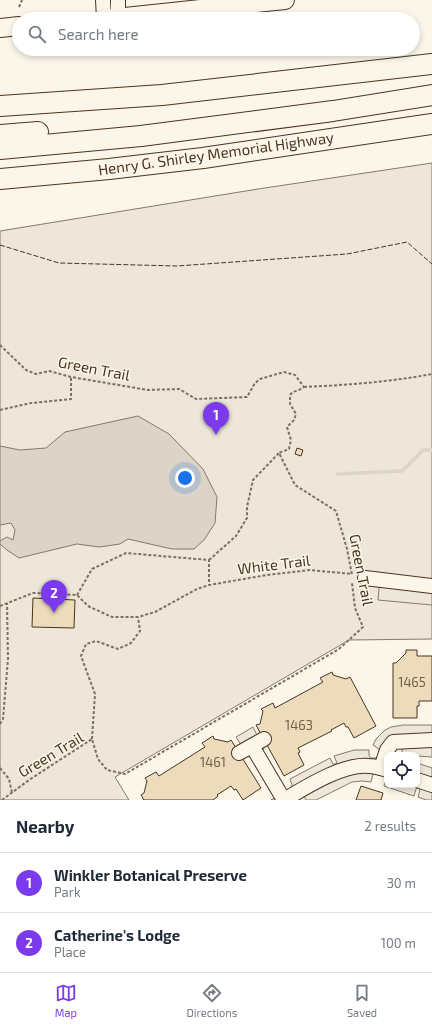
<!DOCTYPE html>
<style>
body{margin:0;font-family:"Exo 2",sans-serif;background:#f2f2f3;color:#1f2937}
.controls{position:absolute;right:12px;bottom:12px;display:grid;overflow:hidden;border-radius:8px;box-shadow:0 2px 6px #0003}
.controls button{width:36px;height:36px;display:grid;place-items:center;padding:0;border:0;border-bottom:1px solid #e0e1e3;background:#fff;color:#1f2937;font:20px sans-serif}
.you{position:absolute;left:185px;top:478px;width:14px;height:14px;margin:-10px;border:3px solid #fff;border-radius:50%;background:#1a73e8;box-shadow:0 0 0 6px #1a73e833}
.badge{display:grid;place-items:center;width:26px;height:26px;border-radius:50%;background:#7c3aed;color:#fff;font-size:13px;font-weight:700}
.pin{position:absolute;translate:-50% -33px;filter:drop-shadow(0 1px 2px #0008)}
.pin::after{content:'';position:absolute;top:21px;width:14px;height:12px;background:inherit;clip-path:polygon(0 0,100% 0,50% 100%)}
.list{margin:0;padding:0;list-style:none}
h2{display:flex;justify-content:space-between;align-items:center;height:52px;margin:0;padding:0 16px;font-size:17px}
h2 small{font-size:13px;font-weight:400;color:#747a83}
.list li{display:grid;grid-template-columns:26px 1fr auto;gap:12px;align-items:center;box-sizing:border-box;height:60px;padding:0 16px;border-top:1px solid #e0e1e3}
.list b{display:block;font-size:15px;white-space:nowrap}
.list p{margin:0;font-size:13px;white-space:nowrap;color:#747a83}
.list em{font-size:13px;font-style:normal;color:#747a83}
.icon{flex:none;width:22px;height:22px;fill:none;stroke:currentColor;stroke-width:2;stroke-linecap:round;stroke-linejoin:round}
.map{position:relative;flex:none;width:432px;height:800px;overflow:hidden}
.search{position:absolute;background:#fff;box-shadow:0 2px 6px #0003;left:12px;right:12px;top:12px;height:44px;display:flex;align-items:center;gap:10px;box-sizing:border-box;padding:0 14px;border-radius:22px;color:#747a83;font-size:15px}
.sheet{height:172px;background:#fff}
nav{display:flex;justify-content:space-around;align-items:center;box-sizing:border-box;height:56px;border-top:1px solid #e0e1e3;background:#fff;font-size:11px;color:#747a83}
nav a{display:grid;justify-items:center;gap:2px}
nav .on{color:#7c3aed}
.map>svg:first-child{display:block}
.green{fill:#ede6d9;stroke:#887966}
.parking{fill:#ede7d9;stroke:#887966}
.water{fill:#dcd4c6;stroke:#887966}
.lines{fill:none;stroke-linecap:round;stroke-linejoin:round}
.stream{stroke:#dcd4c6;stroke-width:3.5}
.building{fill:#ecdcbc;stroke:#4a3520}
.minor-casing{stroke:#4a3520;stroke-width:16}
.major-casing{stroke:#4a3520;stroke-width:20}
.highway-casing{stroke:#4a3520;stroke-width:22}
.path{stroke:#7f6f5c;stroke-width:2;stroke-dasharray:3 2;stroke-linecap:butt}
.minor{stroke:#fbf6e9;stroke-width:14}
.major{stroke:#fbf6e9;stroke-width:18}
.highway{stroke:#fbf6e9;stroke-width:20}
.fence{stroke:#4a3520;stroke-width:1;stroke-dasharray:5 2;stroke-linecap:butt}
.labels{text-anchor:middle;stroke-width:3;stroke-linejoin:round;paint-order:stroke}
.number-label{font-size:13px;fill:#725f47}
.street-label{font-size:15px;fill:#4a3520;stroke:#fbf6e9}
</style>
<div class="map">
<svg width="432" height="800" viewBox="0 0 432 800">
<rect width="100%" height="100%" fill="#fbf6e9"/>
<!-- green -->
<polygon class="green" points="432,163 432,639 349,640 115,777 129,800 0,800 0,231 258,189"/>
<!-- parking -->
<g class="parking">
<polygon points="380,578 432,583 432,605 378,600"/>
<polygon points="403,725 432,725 432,757 402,755 402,749 400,747 398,748 393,755 387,755 387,785 417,785 417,763 432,768 432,800 426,800 418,797 420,790 418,788 416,789 414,796 384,786 386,778 384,776 375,774 373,774 371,782 362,781 352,782 316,800 306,800 305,798 302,797 299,800 271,800 291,788 292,785 290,779 330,758 333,764 335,764 337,763 334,756 354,750 369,750 369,756 371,758 375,758 378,757 380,750 373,745 376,739 385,730 391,727"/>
<polygon points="253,727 264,749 249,757 236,737"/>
</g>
<!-- water -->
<polygon class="water" points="138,416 169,434 203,469 217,497 215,523 204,540 194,549 172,549 128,539 120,544 99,547 77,544 19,558 7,550 0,544 0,541 7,537 13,540 15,530 11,523 0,525 0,446 20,450 46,448 65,432"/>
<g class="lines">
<!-- stream -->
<polyline class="stream" points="337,474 402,471 423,450 432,450"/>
</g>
<!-- building -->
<g class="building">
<polygon points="297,448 303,450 301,456 295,454"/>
<polygon points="33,598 75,600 74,628 32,627"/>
<polygon points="406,650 417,650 417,656 432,656 432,701 419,701 419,706 417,706 417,718 393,718 393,663 396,663 406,653"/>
<polygon points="332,672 333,675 346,679 350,677 376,726 354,738 348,727 346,727 344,723 331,730 332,731 298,748 300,752 298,753 304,765 284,776 256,725 260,724 263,711 261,709 273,703 275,708 323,682 320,678"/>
<polygon points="213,736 214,739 228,742 231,740 261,788 243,800 236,789 234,790 231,786 217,795 218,796 213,800 144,800 141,795 144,793 147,781 145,778 156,772 159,776 205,747 202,743"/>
<polygon points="361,786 383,793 381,800 356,800"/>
</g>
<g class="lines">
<!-- minor casing -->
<g class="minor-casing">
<g id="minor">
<polyline points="103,0 104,19"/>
<polyline points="118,0 118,18"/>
<polyline points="365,578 432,586"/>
<polyline points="252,746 284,800"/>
<polyline points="239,753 264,739"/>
<polyline points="381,768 387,750 393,742 432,740"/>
<polyline points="417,780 432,785"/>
<path d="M284,800c22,-13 60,-37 85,-34 6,0 12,2 18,4"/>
</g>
</g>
<!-- major casing -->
<g class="major-casing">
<g id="major">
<polyline points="106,19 285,0"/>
<polyline points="0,28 19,26"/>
</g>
</g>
<!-- highway casing -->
<g class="highway-casing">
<g id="highway">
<polyline points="0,106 162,95 432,64"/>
<polyline points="0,135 38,132"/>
<polyline points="0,149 141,136 333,111 432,95"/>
<polyline points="0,179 109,169 203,158 432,124"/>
</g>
</g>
<!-- path -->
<g class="path">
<polyline points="19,7 22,0"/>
<path d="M0,345l26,25 10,4 13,-3 22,6 77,13 31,-1 17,10 51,-2 8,-14 5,-4 24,-7 11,3 9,12c-5,4 -10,3 -14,8v9l6,10 -2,6 -7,7 4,13 -2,9 -10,4 16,32 41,26 11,38 5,26"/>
<path d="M304,387c43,-2 85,-5 128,-13"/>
<polyline points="0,410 31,403 71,399 71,377"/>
<polyline points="209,560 236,536 247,518 247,507 253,480 279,453"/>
<polyline points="77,595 92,569 126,553 209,560 209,585"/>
<polyline points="0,606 33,593 77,595 88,606 112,617 138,617 155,612 197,589 209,585 267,575 310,570 352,574"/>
<polyline points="0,724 3,719 8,659 7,603"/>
<polyline points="92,739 95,694 81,656 86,644 96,641 118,649 131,643 140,631 138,617"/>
<polyline points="0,768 9,779 12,793"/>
<polyline points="2,800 29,780 92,739 98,759 107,770 125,774 339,649 363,627 355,608 352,583"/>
</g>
<!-- minor -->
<use href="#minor" class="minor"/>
<!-- major -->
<use href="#major" class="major"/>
<!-- highway -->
<use href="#highway" class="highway"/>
<!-- fence -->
<polyline class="fence" points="0,245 59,263 177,266 347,254 407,242 432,264"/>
</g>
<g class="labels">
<!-- number labels -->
<g class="number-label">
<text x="412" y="687">1465</text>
<text x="299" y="730">1463</text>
<text x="213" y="767">1461</text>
</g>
<!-- street labels -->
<g class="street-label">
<text transform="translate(216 154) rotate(-8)" y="5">Henry G. Shirley Memorial Highway</text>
<text transform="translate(94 369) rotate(11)" y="5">Green Trail</text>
<text transform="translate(274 565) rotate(-7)" y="5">White Trail</text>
<text transform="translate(361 570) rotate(79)" y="5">Green Trail</text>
<text transform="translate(51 755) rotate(-31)" y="5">Green Trail</text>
</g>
</g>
</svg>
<div class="controls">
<button><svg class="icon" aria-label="locate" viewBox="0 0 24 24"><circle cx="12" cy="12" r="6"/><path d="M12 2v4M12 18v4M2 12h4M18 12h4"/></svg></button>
</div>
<div class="you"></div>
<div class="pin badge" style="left:216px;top:435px">1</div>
<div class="pin badge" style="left:54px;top:613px">2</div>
<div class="search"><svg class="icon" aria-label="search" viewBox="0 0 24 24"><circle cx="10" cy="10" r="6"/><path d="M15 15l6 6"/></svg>Search here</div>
</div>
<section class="sheet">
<h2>Nearby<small>2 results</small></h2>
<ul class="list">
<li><span class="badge">1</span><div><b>Winkler Botanical Preserve</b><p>Park</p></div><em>30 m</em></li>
<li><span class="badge">2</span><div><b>Catherine's Lodge</b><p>Place</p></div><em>100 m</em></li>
</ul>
</section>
<nav>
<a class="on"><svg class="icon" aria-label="map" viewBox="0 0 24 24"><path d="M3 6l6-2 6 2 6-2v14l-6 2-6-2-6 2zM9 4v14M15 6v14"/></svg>Map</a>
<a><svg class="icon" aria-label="directions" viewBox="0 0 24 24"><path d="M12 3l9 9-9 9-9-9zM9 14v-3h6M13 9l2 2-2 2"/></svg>Directions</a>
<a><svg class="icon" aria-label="saved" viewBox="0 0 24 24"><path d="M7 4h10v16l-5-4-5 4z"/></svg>Saved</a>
</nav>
